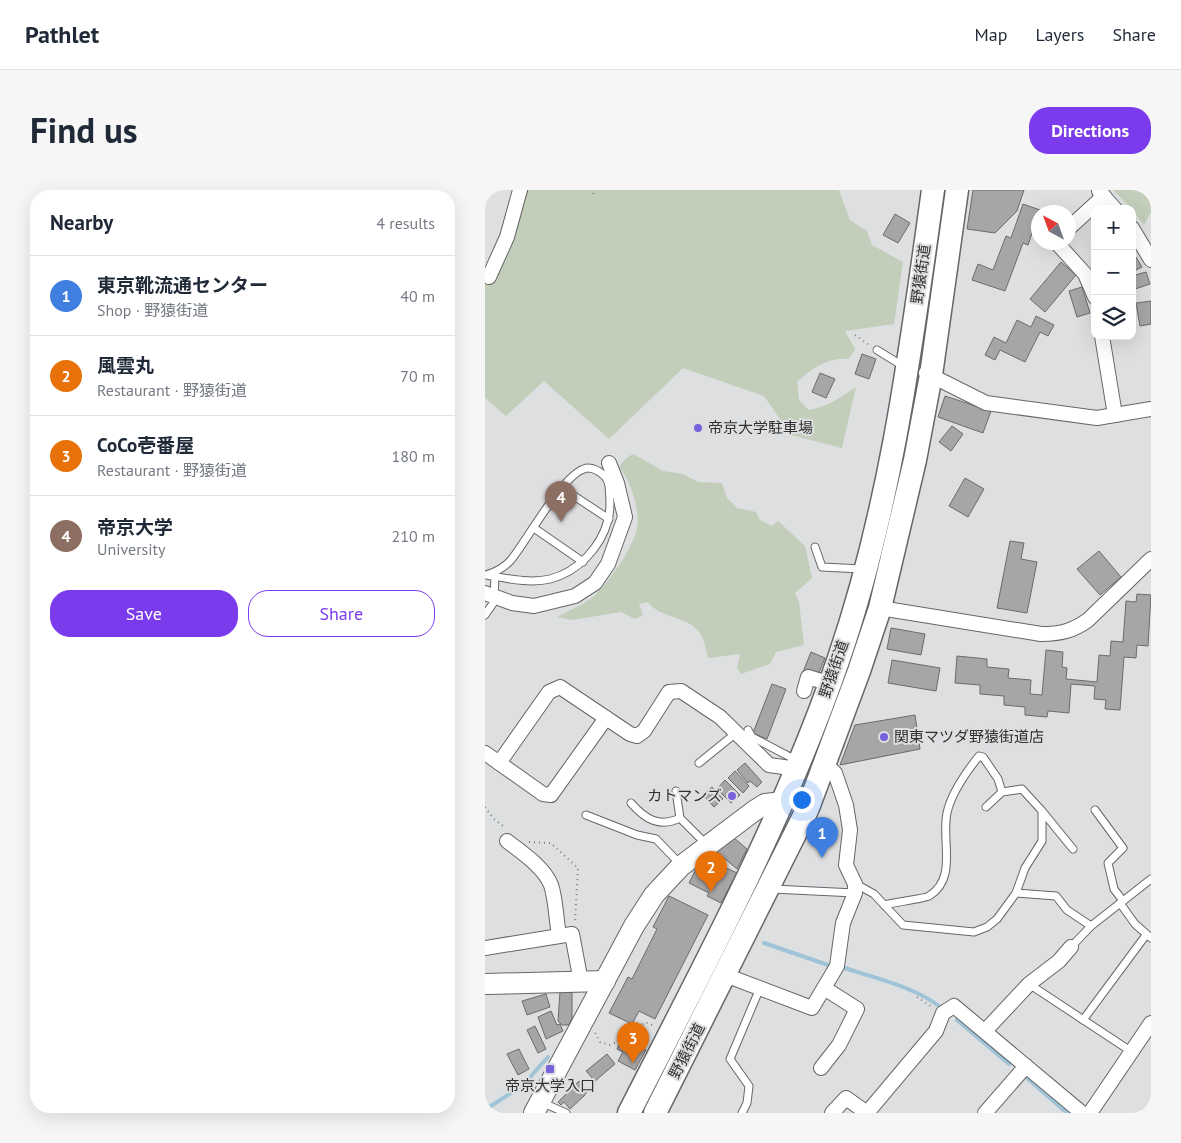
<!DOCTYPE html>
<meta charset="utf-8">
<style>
body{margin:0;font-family:"PT Sans","Noto Sans JP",sans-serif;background:#f6f6f7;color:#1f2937}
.controls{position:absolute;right:15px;top:15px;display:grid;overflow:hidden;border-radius:10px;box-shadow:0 5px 20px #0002}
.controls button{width:45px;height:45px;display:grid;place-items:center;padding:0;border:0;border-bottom:1px solid #e0e1e3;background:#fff;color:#1f2937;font:25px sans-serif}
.compass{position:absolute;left:546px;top:15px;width:45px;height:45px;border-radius:50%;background:#fff;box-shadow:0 5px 20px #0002;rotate:319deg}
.you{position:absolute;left:316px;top:609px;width:18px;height:18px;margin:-12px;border:4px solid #fff;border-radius:50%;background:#1a73e8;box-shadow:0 0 0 8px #1a73e833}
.badge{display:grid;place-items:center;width:32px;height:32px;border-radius:50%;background:#7c3aed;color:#fff;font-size:16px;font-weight:700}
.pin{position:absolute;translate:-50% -41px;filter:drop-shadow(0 1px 2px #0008)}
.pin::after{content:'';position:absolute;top:26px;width:18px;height:15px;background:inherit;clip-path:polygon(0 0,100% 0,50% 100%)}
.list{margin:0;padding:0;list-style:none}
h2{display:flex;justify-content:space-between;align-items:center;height:65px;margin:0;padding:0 20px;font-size:21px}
h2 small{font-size:16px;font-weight:400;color:#747a83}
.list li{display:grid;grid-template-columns:32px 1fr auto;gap:15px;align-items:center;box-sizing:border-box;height:80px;padding:0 20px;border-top:1px solid #e0e1e3}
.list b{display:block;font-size:19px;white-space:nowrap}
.list p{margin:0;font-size:16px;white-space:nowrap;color:#747a83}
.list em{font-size:16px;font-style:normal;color:#747a83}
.actions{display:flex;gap:10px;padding:15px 20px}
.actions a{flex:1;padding:11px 0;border:1px solid #7c3aed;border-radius:20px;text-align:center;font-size:18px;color:#7c3aed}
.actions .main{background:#7c3aed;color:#fff}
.icon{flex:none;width:28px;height:28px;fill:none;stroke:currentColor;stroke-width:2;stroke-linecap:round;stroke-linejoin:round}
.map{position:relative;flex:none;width:666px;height:923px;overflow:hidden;border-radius:20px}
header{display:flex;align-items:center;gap:30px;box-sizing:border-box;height:70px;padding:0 25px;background:#fff;border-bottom:1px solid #e0e1e3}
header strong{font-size:24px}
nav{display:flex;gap:28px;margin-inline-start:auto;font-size:18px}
.intro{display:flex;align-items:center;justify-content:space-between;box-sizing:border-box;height:120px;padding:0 30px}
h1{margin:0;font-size:35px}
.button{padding:12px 22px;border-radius:20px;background:#7c3aed;color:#fff;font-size:18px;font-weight:700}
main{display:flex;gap:30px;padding:0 30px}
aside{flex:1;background:#fff;border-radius:20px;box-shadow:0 5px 20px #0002}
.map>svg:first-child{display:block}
.green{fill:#c2ceb9}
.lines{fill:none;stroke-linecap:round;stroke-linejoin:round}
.stream{stroke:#a0c4d7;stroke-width:4}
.building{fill:#a8a5a6;stroke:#6d6a6b}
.lane-casing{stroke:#656668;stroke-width:9}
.street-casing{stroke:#656668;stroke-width:16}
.secondary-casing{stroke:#656668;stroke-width:22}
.primary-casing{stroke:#656668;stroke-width:25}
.path{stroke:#7f8081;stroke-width:2;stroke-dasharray:1 4;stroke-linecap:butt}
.lane{stroke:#fff;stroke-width:7}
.street{stroke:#fff;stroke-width:14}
.secondary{stroke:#fff;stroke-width:20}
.primary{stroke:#fff;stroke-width:22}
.poi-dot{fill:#7961db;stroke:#dddfe1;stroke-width:2}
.labels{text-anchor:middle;stroke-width:4;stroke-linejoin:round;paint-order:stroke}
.street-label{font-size:15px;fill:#303031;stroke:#dddfe1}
.poi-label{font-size:15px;fill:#303031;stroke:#dddfe1;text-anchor:start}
</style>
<header>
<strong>Pathlet</strong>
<nav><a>Map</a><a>Layers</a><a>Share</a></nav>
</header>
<div class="intro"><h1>Find us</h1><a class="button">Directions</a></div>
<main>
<aside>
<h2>Nearby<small>4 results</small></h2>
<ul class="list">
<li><span class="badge" style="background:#3f7fe0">1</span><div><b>東京靴流通センター</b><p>Shop · 野猿街道</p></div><em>40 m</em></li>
<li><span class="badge" style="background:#e8710a">2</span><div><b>風雲丸</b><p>Restaurant · 野猿街道</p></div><em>70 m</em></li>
<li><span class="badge" style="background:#e8710a">3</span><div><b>CoCo壱番屋</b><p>Restaurant · 野猿街道</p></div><em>180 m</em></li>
<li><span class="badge" style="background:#8d6e63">4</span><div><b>帝京大学</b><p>University</p></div><em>210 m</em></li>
</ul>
<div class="actions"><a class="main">Save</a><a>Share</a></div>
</aside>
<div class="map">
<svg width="666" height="923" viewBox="0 0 666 923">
<rect width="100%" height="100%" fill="#dddfe1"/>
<!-- green -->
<g class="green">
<path d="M39,0h315l11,30 17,11 5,14 31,17 -9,62 -49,7 10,18 -6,10c-21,-2 -37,9 -52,23l2,18 10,10c18,-3 31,-12 47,-23l-14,61 -51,-13 -27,-39 -81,-28 -74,71 -65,-58 -38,35 -21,-18v-131l7,11z"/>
<polygon points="628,0 666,0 666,22 659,35 647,19"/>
<path d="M148,264l30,17 20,3 15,8 24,1 5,15 10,10 19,4 4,8 12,6 6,-5 27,25 7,32 -17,15 4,9 5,43 -28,7 -6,12 -29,10 -4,-6 3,-14 -32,4c-2,-7 -3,-17 -7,-23 -10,-19 -41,-16 -53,-33l-9,2 4,11 -8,4 -14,-7 -49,8 -15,-3c12,-7 27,-12 37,-21 16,-16 35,-42 42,-64 6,-18 -5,-51 -17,-65l6,-8z"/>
</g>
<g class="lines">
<!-- stream -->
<g class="stream">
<polyline points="279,753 346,776"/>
<path d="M360,778c32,11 71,19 98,41"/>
<polyline points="472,830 524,874"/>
<polyline points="543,889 582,923"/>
<polyline points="0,917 6,916 38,895 63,867"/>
</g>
</g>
<!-- building -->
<g class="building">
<polygon points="488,0 539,0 532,21 510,43 482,39"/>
<polygon points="538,14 555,20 543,55 538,53 520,101 487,90 493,74 508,80 521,46 526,48"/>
<polygon points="410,24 425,33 413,53 398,45"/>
<polygon points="651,67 657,77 647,82 647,69"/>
<polygon points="576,72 591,85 560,122 545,109"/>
<polygon points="661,82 665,94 647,100 647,86"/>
<polygon points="597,97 605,123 592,127 584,101"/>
<polygon points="666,111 666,134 655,136 651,113"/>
<polygon points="551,126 569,135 563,146 555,142 540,172 515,160 510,170 500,165 509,147 521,153 532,130 546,137"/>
<polygon points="377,164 391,169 384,189 370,184"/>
<polygon points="335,183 350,189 341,208 327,202"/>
<polygon points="460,206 506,221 498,243 453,227"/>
<polygon points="467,236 478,244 466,261 454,252"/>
<polygon points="480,288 499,299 483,327 464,316"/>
<polygon points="525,351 539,353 536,369 552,372 542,423 512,418"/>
<polygon points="614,361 636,387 615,405 592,379"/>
<polygon points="652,404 666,405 663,456 652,455 651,468 639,467 635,520 620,519 621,510 609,509 610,496 586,494 584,523 563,521 562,527 540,525 540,517 519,515 519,506 495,504 495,495 470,493 472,466 502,469 502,477 524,479 523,488 546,490 545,504 557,505 561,460 578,462 577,477 582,478 581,489 612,492 614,465 625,466 626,451 638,452 641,411 651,412"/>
<polygon points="406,438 440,444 436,465 402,459"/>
<polygon points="326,462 340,468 332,487 318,482"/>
<polygon points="407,470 455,478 451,501 403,493"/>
<polygon points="287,494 301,499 282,549 268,543"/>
<polygon points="430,525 435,559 355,575 370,535"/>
<polygon points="260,573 277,592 272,597 265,591 263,593 252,580"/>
<polygon points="250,581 264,596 258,603 243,588"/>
<polygon points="240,590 255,605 246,613 232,599"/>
<polygon points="227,597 238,609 229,617 218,605"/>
<polygon points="248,647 262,659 252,679 232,662"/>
<polygon points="237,676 252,683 236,713 222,706 224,703 204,693 212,677 228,685 231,678 235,680"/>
<polygon points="184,706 223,725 170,829 154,821 147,834 124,823 143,787 147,789 172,739 168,737"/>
<polygon points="75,802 87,802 87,828 84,835 77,835 73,831"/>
<polygon points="61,804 65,817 42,825 37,811"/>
<polygon points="66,821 72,835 75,834 78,841 61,849 53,827"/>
<polygon points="50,836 61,859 53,863 42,840"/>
<polygon points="143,851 161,860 150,880 133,871 138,862 132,859 134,855 140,857"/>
<polygon points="34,859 44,879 33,885 22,864"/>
<polygon points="122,864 130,874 110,891 101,881"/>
<polygon points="94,891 103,900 99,906 85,919 79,912 76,915 73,912"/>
</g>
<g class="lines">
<!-- lane casing -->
<g class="lane-casing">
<g id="lane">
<polyline points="392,160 418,176"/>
<polyline points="77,298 124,329"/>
<polyline points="49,338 98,372"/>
<polyline points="330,357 337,377 377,379"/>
<path d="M0,385h1c19,3 44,9 64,4 28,-7 51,-32 58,-59 3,-10 2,-24 1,-34 -1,-8 -5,-11 -11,-15 -4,-2 -10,-4 -14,-2 -21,6 -57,71 -73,91 -7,8 -15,12 -25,15"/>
<polyline points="0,425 9,412 10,384"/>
<polyline points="263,540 267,547 307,568 312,568"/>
<polyline points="214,573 251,543"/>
<polyline points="191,601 195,628 222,655"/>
<path d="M146,613c14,16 28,25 49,15"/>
<polyline points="610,620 638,658 623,673 629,699 638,711"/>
<polyline points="557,621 588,659"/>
<polyline points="101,625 152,645 171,649 196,675"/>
<polyline points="371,694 389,704 418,735 489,742 502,737 512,729 531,703 540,678 557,651 557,621 537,599 517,602 501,617"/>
<polyline points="287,699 370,703"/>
<polyline points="531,703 571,706 582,720 606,736"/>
<polyline points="635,713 650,734 666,748"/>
<path d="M399,715c7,-2 43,-7 45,-9 29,-18 12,-55 18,-83 4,-19 20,-42 32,-57l4,1 15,22 4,13"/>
<polyline points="586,757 606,736 666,689"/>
<polyline points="544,794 647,862"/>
<polyline points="598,830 661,745"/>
<polyline points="56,912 81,923"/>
<polyline points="257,923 262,913 264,896 245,869 275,798"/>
</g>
</g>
<!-- street casing -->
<g class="street-casing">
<g id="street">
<polyline points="614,1 630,19"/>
<polyline points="584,38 619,6"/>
<polyline points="647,38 666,70"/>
<polyline points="571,52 600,84 610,107"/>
<polyline points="4,87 22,47 35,0"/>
<polyline points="617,146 630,225"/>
<polyline points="441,183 501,213 612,228 666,219"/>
<polyline points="0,403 27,413 49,416 90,406 110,393 123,374 140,327 132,293 124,273"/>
<path d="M395,418l161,26c19,0 32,-3 47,-14l63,-61"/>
<polyline points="319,501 323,487 336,491"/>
<polyline points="0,563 58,604 66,605 121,528"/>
<polyline points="14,573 64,502 75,497 145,544 152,546 159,541 184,502 196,501 235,527 284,575 313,579"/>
<path d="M22,651c14,11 37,26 44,44 5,15 5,34 8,50"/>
<polyline points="0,758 87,744 96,792"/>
<polyline points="240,785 327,818 352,776 358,733 370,703 370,694 361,675 365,640 361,615 350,583 340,574"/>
<polyline points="500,841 544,794 574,771 586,757"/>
<polyline points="336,878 354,855 372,819 339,798"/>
<polyline points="347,923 361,908 382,923"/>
<polyline points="382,923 451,841 458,823 469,816 597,923"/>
<polyline points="500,923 541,876"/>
<polyline points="605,923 666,833"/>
</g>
</g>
<!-- secondary casing -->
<g class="secondary-casing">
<g id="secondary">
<polyline points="0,794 120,791"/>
<polyline points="49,923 149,736 169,705 196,676 269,621 280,614 299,612"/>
</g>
</g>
<!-- primary casing -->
<g class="primary-casing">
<g id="primary">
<path d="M144,923c76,-149 156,-297 210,-455 52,-152 72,-310 94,-468"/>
<polyline points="170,923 323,618 374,481 395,418 430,270 446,185 472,0"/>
</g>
</g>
<!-- path -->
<g class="path">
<polyline points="108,4 110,0"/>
<polyline points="370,145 384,155"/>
<polyline points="0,617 9,629 21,638"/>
<polyline points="44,652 66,653 93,678 90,732"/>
<polyline points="432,807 447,817"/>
<polyline points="110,843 115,852 125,855 146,846 160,832 169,836"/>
</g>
<!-- lane -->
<use href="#lane" class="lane"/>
<!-- street -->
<use href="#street" class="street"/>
<!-- secondary -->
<use href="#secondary" class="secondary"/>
<!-- primary -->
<use href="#primary" class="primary"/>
</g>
<!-- markers -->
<g class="poi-dot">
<circle cx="213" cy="238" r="5"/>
<circle cx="399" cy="547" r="5"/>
<circle cx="247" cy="606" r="5"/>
<rect x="60" y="874" width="10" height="10" rx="2.5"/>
</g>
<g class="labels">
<!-- street labels -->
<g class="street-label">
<text transform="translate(436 84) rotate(-82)" y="5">野猿街道</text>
<text transform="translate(349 479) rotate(-71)" y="5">野猿街道</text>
<text transform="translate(202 861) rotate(-63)" y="5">野猿街道</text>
</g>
<!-- poi labels -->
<g class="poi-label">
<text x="223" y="243">帝京大学駐車場</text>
<text x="409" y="552">関東マツダ野猿街道店</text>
<text x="237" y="611" text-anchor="end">カトマンズ</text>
<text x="65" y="901" text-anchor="middle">帝京大学入口</text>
</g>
</g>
</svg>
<div class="controls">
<button>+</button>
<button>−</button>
<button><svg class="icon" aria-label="layers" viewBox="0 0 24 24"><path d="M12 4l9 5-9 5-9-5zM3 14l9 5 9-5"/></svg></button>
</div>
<svg class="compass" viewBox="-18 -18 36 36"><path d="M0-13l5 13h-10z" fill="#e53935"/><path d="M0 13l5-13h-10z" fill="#747a83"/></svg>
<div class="you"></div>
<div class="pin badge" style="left:337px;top:668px;background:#3f7fe0">1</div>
<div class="pin badge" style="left:226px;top:702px;background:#e8710a">2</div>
<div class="pin badge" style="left:148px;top:873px;background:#e8710a">3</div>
<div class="pin badge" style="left:76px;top:332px;background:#8d6e63">4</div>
</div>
</main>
